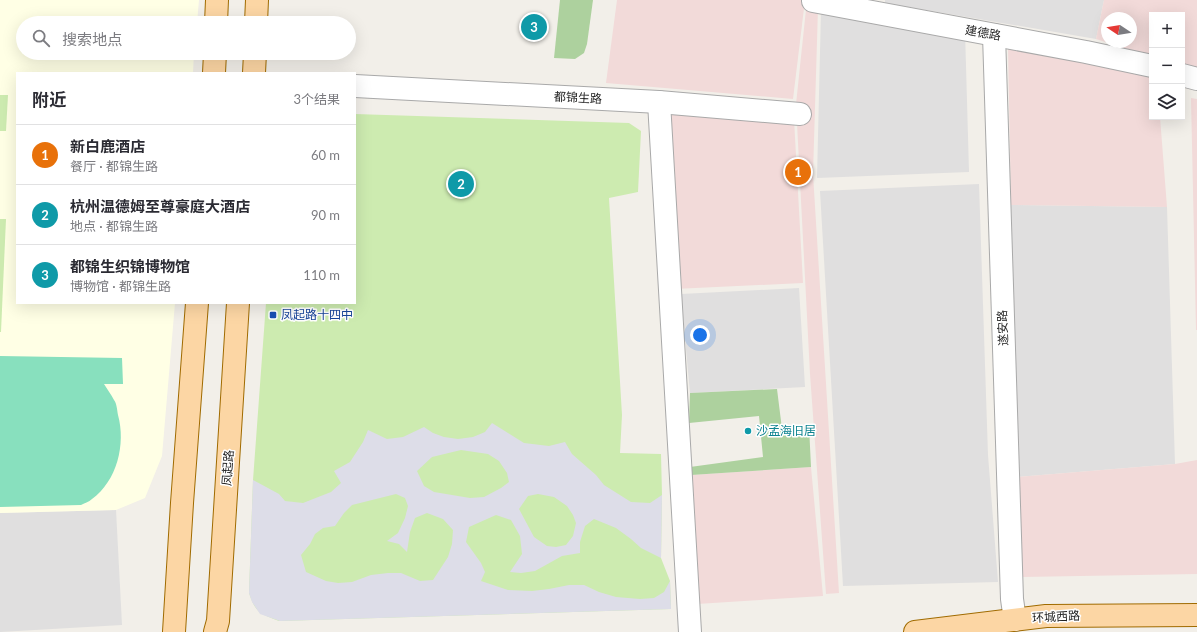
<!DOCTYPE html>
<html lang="zh">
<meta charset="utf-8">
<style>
body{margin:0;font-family:Lato,"Noto Sans SC",sans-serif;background:#f7f7f7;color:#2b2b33}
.controls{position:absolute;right:12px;top:12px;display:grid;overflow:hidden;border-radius:0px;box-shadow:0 4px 16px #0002}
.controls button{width:36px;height:36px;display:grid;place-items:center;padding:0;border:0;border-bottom:1px solid #e1e1e2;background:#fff;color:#2b2b33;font:20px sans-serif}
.compass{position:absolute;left:1101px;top:12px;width:36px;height:36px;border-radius:50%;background:#fff;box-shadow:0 4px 16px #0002;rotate:282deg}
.you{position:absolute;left:700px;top:335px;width:14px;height:14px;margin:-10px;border:3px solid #fff;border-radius:50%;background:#1a73e8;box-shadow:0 0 0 6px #1a73e833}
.badge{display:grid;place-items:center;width:26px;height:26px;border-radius:50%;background:#0f766e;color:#fff;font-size:13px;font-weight:700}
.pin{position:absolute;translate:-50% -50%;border:2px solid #fff;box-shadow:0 1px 4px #0006}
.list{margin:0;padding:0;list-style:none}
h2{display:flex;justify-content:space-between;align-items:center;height:52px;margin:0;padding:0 16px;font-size:17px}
h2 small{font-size:13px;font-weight:400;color:#7c7c81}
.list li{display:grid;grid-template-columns:26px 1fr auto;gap:12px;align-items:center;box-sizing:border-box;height:60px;padding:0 16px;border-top:1px solid #e1e1e2}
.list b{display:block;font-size:15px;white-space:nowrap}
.list p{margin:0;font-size:13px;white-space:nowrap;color:#7c7c81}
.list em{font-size:13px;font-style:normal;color:#7c7c81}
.icon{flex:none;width:22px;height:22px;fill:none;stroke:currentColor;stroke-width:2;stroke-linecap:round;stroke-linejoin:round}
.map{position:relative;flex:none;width:1197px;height:632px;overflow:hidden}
.search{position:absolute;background:#fff;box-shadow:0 4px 16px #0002;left:16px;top:16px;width:340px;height:44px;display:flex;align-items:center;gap:10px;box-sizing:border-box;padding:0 14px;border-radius:22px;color:#7c7c81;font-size:15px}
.panel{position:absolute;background:#fff;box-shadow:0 4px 16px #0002;left:16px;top:72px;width:340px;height:232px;border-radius:0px}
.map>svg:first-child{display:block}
.residential{fill:#e0dfdf}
.commercial{fill:#f2dad9;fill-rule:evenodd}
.education{fill:#ffffe5}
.grass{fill:#cdebb0}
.forest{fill:#add19e}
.pitch{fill:#88e0be}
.plaza{fill:#dddde8;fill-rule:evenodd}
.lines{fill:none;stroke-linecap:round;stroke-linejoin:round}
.minor-casing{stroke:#a9a9a9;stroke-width:24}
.major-casing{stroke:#a06b00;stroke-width:24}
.minor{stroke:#fff;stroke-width:22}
.major{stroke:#fcd6a4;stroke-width:22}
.transit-dot{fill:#1a4fb4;stroke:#fff;stroke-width:1.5}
.culture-dot{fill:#0f9aa8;stroke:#fff;stroke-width:1.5}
.labels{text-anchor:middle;stroke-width:3;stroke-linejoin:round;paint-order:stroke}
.street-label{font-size:12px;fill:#222;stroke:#fff}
.transit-label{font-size:12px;fill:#164399;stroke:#fff;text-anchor:start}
.culture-label{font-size:12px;fill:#0d838f;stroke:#fff;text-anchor:start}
</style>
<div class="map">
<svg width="1197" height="632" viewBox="0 0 1197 632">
<rect width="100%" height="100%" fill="#f2efe9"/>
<!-- residential -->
<g class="residential">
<polygon points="885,0 1104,0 1096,39 885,3"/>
<polygon points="821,11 965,31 969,172 817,178"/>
<polygon points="979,184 988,455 998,582 843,586 820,191"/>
<polygon points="1011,205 1167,207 1175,464 1017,477 1013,341"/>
<polygon points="799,288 805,387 690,393 681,294"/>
<polygon points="116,510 122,625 0,632 0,513"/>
</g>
<!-- commercial -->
<g class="commercial">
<polygon points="617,0 805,0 793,99 606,83"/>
<polygon points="807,0 818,8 813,174 839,593 826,594 810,374 796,104"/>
<path d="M1104,0h93v72l-15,-5v-52h-30v42l-56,-18zM1107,18h24v24h-24z"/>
<polygon points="1008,48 1152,75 1152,117 1160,117 1167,207 1011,205"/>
<polygon points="1191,98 1197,99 1197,330 1196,330"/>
<polygon points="667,108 794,119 803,283 674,289"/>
<polygon points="1197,460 1197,574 1022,577 1017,477 1175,464"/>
<polygon points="811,467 823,596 697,604 691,475"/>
</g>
<!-- education -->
<polygon class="education" points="0,0 199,0 197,23 23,23 23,53 194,53 193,73 17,73 17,303 175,303 162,456 145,498 116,510 0,513"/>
<!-- grass -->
<g class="grass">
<polygon points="0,95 8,95 6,131 0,131"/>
<path d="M355,114l274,9 12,8 -3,61 -29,6 13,217 -2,38 41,1 1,41 -1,63 9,23 1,28 -392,12c-18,-7 -23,-7 -30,-28l4,-113 13,-177h89z"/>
<polygon points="0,219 6,219 1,332 0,332"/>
</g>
<!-- forest -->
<g class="forest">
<polygon points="560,0 593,0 587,44 584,53 575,59 554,58"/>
<polygon points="777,389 782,429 809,426 811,467 691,475 690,467 763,457 759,416 689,423 690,393"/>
</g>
<!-- pitch -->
<path class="pitch" d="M0,356l122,2 1,26h-19c3,5 7,10 10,16 3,4 3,10 4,15 8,29 -1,66 -26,84 -3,3 -8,4 -11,6l-81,2z"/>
<!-- plaza -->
<path class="plaza" d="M492,423l32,20 25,3 16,-4 7,12 24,21 8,10 27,17 19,1 12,-8 -1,63 -20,-10 -10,-9 -15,-11 -22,-9 -9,7 -5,16v11l-18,3 -27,15 -14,2 -11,-1 12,-18 -2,-18 -9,-16 -15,-5 -27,12 -3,15 15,21 4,9 -4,9 27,9 24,1 17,-2 20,-4h15l15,7 17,5 24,2 14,-1 10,-6 6,-11 1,28 -391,12 -20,-7 -8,-12 -3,-9 4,-113 26,14 6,7 18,2 28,-11 10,-9 -7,-12 16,-9 13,-20 5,-12 19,9 16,-2 21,-10 9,6 11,4 14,2 15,-2 12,-5zM461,450l27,4 11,7 8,12 2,9 -8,6 -17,9 -14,1 -36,-6 -10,-6 -7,-15 15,-14zM396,494l9,4 3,8 -3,12 -7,15 -11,8 12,3 8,8 3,-20 5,-14 12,-5 16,6 10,11 -1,14 -4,13 -15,23 -13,1 -19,-8h-13l-17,2 -19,7 -14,1 -12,-2 -20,-9 -5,-17 9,-11 5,-10 8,-6 12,-2 9,-13 8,-8zM538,494l16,3 13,9 6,9 3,8 -3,13 -7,9 -10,2 -9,-1 -13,-9 -15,-28 9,-13z"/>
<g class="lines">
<!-- minor casing -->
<g class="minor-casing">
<g id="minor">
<polyline points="813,1 1086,52 1152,66"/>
<polyline points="994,35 1012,599 1015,620"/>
<polyline points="1182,75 1197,79"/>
<polyline points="355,86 659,102 800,114"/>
<polyline points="659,102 690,632"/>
</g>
</g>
<!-- major casing -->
<g class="major-casing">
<g id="major">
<polyline points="216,23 217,0"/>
<polyline points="256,23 257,0"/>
<polyline points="214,73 215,53"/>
<polyline points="254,73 255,53"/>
<polyline points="174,632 182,503 197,303"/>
<polyline points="215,632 218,621 238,303"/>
<polyline points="915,632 1046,616 1197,615"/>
</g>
</g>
<!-- minor -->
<use href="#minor" class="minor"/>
<!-- major -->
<use href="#major" class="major"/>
</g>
<!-- markers -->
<rect class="transit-dot" x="269" y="311" width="8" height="8" rx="2"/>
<circle class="culture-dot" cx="748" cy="431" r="4"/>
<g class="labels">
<!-- street labels -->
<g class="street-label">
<text transform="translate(983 33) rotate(10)" y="4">建德路</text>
<text transform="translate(578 98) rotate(3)" y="4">都锦生路</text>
<text transform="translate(1003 328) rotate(-92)" y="4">遂安路</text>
<text transform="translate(228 468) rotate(-86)" y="4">凤起路</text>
<text transform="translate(1056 617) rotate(-3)" y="4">环城西路</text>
</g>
<!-- transit labels -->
<g class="transit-label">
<text x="281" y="319">凤起路十四中</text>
</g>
<!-- culture labels -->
<g class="culture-label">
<text x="756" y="435">沙孟海旧居</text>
</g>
</g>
</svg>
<div class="controls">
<button>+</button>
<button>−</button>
<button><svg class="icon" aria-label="layers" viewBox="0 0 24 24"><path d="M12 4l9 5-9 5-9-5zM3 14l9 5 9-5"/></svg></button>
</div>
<svg class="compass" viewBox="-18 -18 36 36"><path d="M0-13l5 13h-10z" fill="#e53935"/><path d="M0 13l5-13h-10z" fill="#7c7c81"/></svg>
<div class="you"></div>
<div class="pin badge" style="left:798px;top:172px;background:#e8710a">1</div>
<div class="pin badge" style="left:461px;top:184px;background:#0f9aa8">2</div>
<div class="pin badge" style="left:534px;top:27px;background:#0f9aa8">3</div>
<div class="search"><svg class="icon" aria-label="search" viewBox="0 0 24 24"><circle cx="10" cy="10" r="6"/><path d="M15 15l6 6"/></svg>搜索地点</div>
<section class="panel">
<h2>附近<small>3个结果</small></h2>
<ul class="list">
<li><span class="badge" style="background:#e8710a">1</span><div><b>新白鹿酒店</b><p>餐厅 · 都锦生路</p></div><em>60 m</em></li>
<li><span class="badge" style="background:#0f9aa8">2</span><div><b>杭州温德姆至尊豪庭大酒店</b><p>地点 · 都锦生路</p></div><em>90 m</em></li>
<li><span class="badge" style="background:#0f9aa8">3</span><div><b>都锦生织锦博物馆</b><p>博物馆 · 都锦生路</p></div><em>110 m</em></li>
</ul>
</section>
</div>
